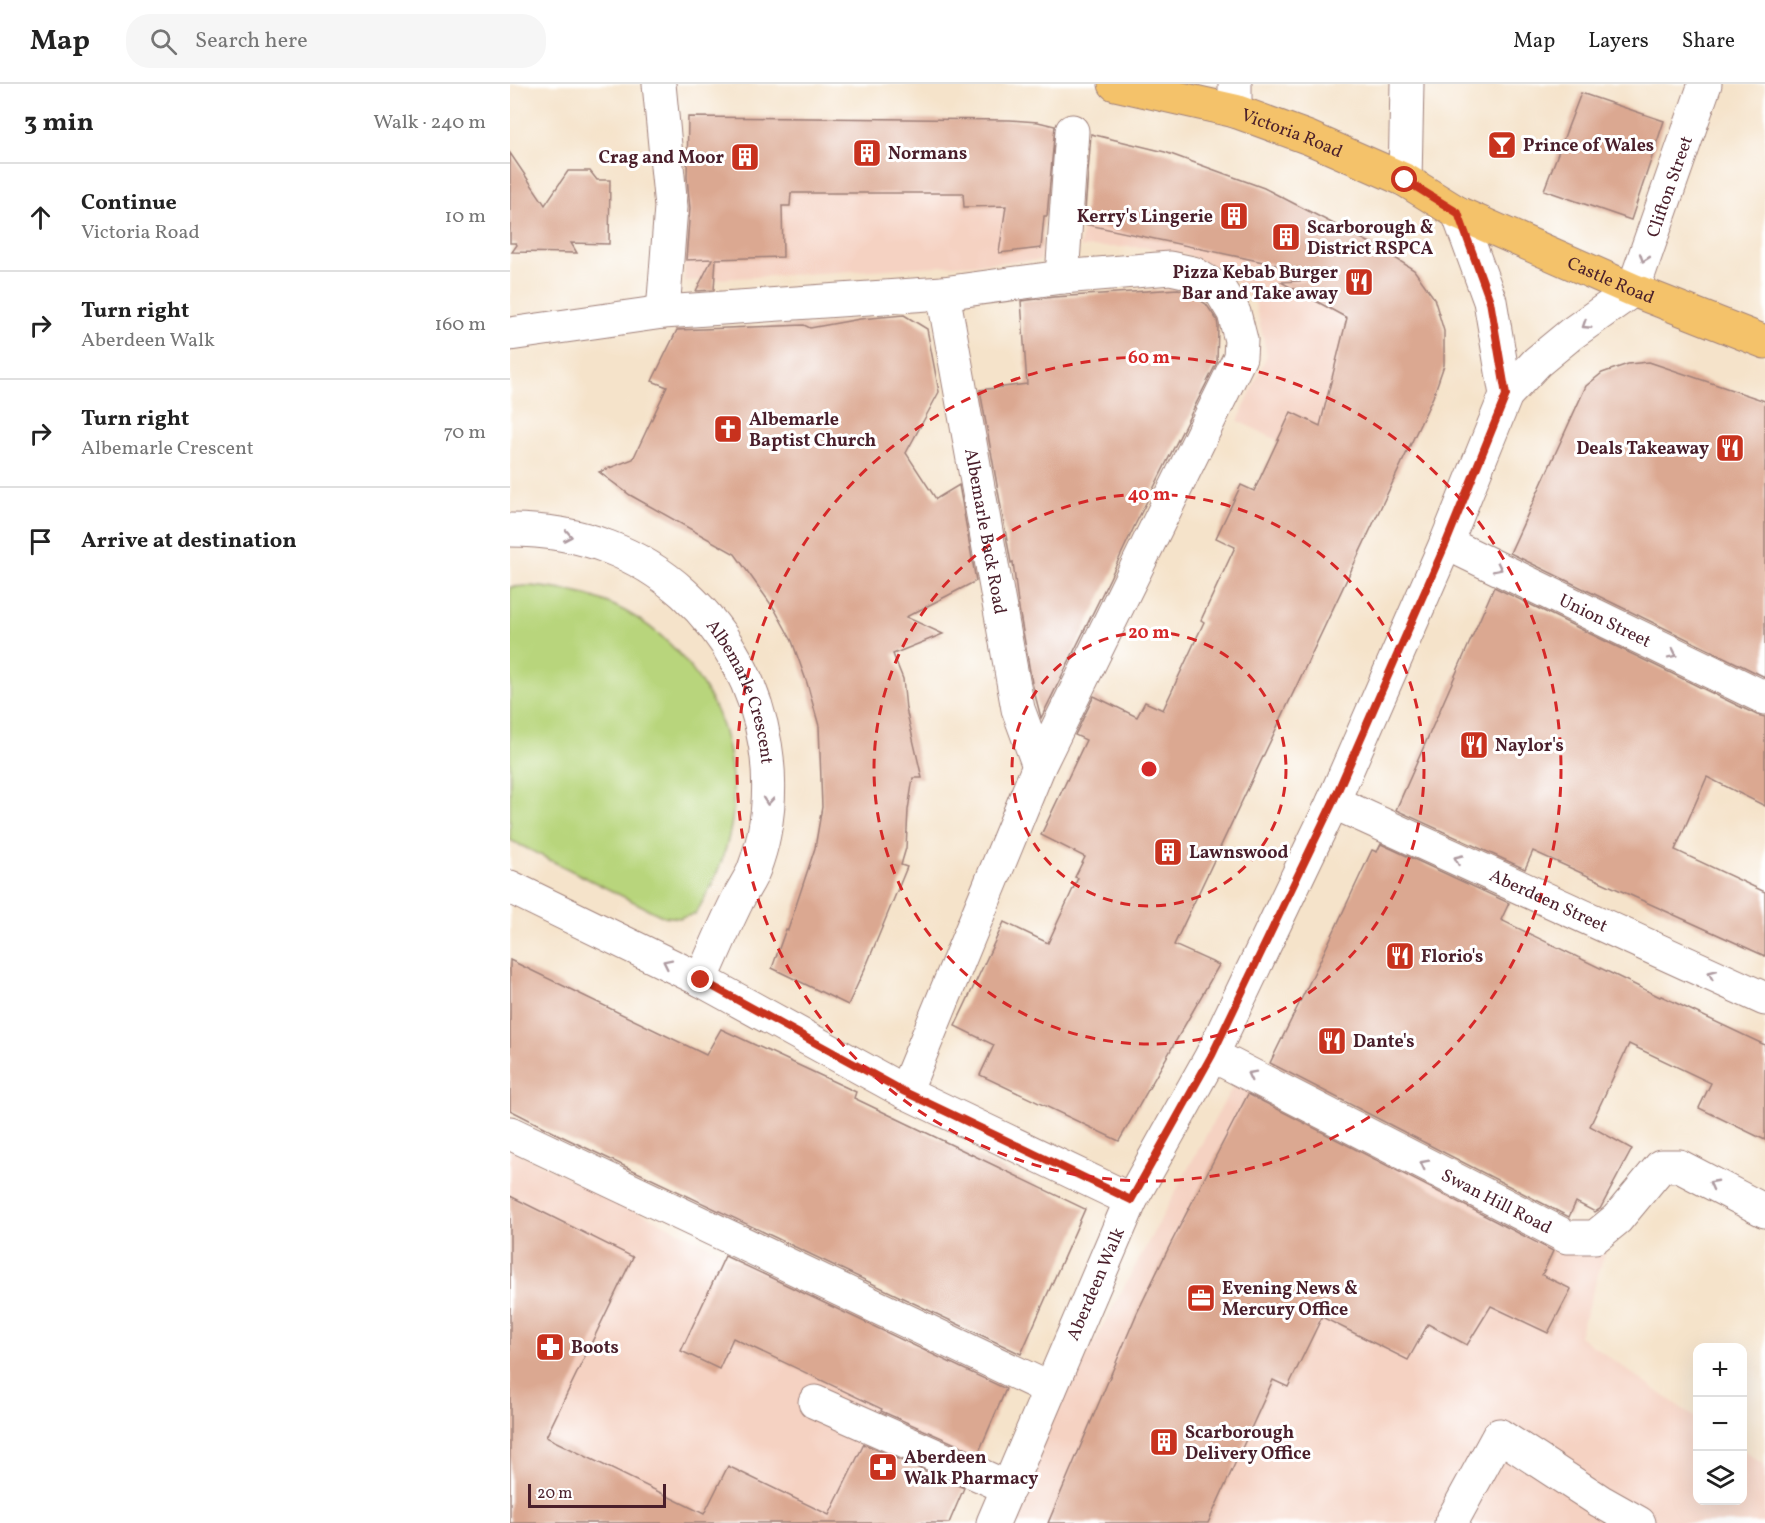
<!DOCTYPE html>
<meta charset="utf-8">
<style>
body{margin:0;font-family:Vollkorn,serif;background:#f6f6f6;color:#222}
.controls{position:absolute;right:18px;bottom:18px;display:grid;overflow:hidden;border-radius:12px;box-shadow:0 6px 24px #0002}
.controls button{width:54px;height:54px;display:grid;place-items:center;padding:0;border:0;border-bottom:2px solid #e0e0e0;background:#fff;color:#222;font:30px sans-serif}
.scale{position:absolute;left:18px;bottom:15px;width:138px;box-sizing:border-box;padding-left:6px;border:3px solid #4a1f2b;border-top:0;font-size:16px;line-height:21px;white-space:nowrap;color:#4a1f2b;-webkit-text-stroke:4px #fff;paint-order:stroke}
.stop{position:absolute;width:18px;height:18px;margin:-14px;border:4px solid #c8321e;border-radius:50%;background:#fff}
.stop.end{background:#c8321e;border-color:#fff;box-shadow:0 2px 6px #0008}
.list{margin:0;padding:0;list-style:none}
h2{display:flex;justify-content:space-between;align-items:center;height:78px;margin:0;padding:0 24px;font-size:26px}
h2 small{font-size:20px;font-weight:400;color:#767676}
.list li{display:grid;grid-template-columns:39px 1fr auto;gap:18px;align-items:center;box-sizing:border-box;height:108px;padding:0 24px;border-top:2px solid #e0e0e0}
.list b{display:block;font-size:22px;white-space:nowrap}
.list p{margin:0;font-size:20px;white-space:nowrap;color:#767676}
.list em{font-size:20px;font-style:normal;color:#767676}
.icon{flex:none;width:33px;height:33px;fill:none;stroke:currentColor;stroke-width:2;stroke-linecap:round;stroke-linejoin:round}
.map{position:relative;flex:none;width:1255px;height:1439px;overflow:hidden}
header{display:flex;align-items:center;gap:36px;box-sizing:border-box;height:84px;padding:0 30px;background:#fff;border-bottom:2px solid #e0e0e0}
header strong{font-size:28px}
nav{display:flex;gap:33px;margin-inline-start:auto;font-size:21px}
.search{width:420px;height:54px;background:#f6f6f6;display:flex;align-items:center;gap:15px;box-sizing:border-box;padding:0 21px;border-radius:24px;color:#767676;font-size:22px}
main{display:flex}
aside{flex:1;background:#fff}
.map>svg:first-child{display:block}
.built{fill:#f5d2c2}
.green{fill:#b8d57b;stroke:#817a53;stroke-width:1.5}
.building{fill:#dba891}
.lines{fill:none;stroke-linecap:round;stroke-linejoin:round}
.minor-casing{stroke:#a0817a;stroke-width:35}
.major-casing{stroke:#a0817a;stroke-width:35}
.minor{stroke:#fff;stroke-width:33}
.major{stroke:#f4c26a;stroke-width:33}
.oneway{stroke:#ae9aa0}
.route{stroke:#c8321e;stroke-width:8}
.ring{fill:none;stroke:#d62828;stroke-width:3;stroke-dasharray:10 8}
.labels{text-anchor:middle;stroke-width:6;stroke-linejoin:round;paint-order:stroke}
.street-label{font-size:18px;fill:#4a1f2b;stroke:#fff}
.poi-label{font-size:18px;font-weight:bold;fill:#4a1f2b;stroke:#fff;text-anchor:start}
.centre{fill:#d62828;stroke:#fff;stroke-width:3}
.ring-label{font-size:18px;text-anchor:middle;font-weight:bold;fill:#d62828;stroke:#fff;stroke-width:6;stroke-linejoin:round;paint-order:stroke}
</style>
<header>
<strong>Map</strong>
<div class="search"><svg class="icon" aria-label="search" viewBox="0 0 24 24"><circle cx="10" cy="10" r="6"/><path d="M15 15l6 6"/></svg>Search here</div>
<nav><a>Map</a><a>Layers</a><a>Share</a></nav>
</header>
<main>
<aside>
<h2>3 min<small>Walk · 240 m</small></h2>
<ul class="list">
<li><svg class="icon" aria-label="ahead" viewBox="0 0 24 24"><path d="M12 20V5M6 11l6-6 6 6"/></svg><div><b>Continue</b><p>Victoria Road</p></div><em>10 m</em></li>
<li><svg class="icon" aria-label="right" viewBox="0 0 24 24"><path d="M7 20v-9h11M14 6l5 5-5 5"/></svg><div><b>Turn right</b><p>Aberdeen Walk</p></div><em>160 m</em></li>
<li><svg class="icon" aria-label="right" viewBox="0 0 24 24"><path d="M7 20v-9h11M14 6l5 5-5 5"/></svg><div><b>Turn right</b><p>Albemarle Crescent</p></div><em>70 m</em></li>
<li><svg class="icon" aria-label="arrive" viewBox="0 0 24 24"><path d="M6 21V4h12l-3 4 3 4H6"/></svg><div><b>Arrive at destination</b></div></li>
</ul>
</aside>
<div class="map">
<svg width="1255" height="1439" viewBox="0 0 1255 1439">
<rect width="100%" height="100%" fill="#fff"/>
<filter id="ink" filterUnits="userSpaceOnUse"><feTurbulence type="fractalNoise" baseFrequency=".0167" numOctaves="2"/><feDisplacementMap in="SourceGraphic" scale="12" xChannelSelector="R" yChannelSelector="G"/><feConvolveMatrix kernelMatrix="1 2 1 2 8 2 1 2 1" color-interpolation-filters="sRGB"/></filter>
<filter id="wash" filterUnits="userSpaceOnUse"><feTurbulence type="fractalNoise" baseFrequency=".008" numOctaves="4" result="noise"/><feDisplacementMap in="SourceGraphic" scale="24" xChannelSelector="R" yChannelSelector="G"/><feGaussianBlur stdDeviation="1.35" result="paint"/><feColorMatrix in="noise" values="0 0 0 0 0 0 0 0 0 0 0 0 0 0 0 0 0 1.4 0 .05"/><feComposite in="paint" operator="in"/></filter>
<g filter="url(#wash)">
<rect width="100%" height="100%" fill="#f5e3ca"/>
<!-- built -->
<g class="built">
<polygon points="178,33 502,36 540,38 531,176 174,197"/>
<polygon points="584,51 656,69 754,103 827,142 904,186 924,214 934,247 934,281 923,313 878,410 728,337 757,271 745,219 717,189 675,170 633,163 570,163"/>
<polygon points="725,998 1096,1165 1069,1252 1187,1335 1188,1416 1232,1416 1233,1366 1255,1382 1255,1439 486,1439"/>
<polygon points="0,1065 216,1170 497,1303 439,1439 0,1439"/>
</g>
<!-- green -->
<path class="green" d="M20,502c24,2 48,5 71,14 70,27 122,93 130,167 2,20 4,40 0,59 -6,33 -18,60 -36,88l-15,4 -18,-2 -152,-76v-253z"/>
<g id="blocks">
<!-- building -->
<g class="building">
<polygon points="1071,9 1154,37 1121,136 1034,106"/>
<polygon points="178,33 500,36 528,38 545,42 537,132 534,132 531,164 489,169 496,122 454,123 453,109 281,109 280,122 272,122 273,173 206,175 204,206 186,207 202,175 176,176 180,124 177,93"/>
<polygon points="581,50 655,68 754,104 868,163 904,186 924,214 934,247 934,281 923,313 664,861 709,881 609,1057 470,991 484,961 445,942 494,838 538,859 568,794 565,793 575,773 531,751 576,656 565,651 584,612 627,633 635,618 653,626 694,538 691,536 725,463 706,454 731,401 744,407 781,328 810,342 837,234 771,198 819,195 819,192 574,140"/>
<polygon points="0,69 35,121 58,87 80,87 87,96 100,96 99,160 61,159 67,169 2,168 7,161 6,159 0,159"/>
<polygon points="668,205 676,207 696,220 707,236 708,243 707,278 625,441 600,494 531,634 522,599 508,519 503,478 501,479 470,306 517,300 511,217 544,213"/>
<polygon points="394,231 417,245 429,308 396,369 426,415 449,401 466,497 396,533 433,550 383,570 393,595 396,625 412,694 403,694 398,726 396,764 391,781 397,783 357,880 338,921 262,884 276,845 278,846 305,764 312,723 309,642 297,599 282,557 265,526 225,470 120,411 89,388 123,375 157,303 142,297 167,246 294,241 300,244 350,235"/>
<polygon points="1139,278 1255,317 1255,593 1000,469 1076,302 1092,289 1118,280"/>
<polygon points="984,503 1247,631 1255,633 1255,722 1197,693 1165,766 1255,808 1255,872 1023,767 1015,785 886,726"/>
<polygon points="871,760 999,819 991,836 1150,913 1151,912 1255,961 1255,1056 1189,1024 1201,999 1119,960 1080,1042 1122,1065 1090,1125 1085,1128 1066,1118 1059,1133 760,979 809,879 862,766 867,768"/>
<polygon points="0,876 196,971 211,945 346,1008 344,1014 575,1125 511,1270 51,1052 0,1026"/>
<polygon points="738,1010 1043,1167 1032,1191 1061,1205 1038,1249 981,1222 957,1261 918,1240 898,1276 812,1233 778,1303 763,1296 698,1439 538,1439 627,1229 660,1161"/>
<polygon points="0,1112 123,1173 36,1353 194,1430 218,1382 319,1431 354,1360 454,1404 439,1439 0,1439"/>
<polygon points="215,1172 496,1305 468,1370 371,1327 372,1325 223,1254 209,1285 171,1267"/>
</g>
</g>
</g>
<g filter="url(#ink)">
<use href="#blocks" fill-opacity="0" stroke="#a0817a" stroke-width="1.5"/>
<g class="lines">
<!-- minor casing -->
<g class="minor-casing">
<g id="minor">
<polyline points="149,0 161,123 153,228"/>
<polyline points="725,27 725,0"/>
<polyline points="895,96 897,0"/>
<polyline points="948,129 980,217 996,311"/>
<polyline points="552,193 562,47"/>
<path id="s1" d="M433,209l75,416 21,57"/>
<polyline points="0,250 153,228 433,209 552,193 660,184 683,189 710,206 724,229 731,256 730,273 529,682 395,1008"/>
<path id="s2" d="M0,446c33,0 67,5 98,17 114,43 179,169 156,287 -2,11 -6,24 -10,35 -4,11 -12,21 -17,32 -13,26 -24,53 -36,79"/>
<path id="s3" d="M936,459l319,155"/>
<path id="s4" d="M823,718l432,197"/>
<polyline points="0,803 191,896 395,1008 621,1116"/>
<path id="s5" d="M702,971l355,182h28l22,-18 44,-53h18l86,45"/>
<polyline points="0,1049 540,1305"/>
<polyline points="305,1318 499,1404"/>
<path id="s6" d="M483,1439l138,-323 81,-145 121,-253 113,-259 60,-148 31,-33 34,-28 62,-44 72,-206"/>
<polyline points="941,1439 989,1351 1090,1417 1129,1439"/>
</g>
</g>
<!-- major casing -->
<g class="major-casing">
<g id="major">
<path id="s7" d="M605,0l120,27 74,27 96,42 53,33 175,77 132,52"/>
</g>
</g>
<!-- minor -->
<use href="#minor" class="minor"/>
<!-- major -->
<use href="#major" class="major"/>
</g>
<!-- one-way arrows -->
<defs><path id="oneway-chevron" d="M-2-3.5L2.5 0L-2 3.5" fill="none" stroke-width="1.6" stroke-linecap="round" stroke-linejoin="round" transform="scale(1.5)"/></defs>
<g class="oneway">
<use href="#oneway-chevron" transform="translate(1134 174) rotate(109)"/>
<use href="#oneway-chevron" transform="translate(1076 241) rotate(147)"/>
<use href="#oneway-chevron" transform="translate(58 452) rotate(11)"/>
<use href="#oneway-chevron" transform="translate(988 484) rotate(26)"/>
<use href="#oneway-chevron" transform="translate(1163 570) rotate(26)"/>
<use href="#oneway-chevron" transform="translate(258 717) rotate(95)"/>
<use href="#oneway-chevron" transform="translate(948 775) rotate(-156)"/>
<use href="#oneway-chevron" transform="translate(157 879) rotate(-154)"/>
<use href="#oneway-chevron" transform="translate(1202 890) rotate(-156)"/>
<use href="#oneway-chevron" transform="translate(741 991) rotate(-153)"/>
<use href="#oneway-chevron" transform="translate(914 1080) rotate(-153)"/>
<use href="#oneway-chevron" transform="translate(1203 1100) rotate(-152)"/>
</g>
</g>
<g class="lines" filter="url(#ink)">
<!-- route -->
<polyline class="route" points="191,896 395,1008 621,1116 702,971 823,718 936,459 996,311 980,217 948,129 895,96"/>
</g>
<!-- distance rings -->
<g class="ring">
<circle cx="639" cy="685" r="137"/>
<circle cx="639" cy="685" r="275"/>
<circle cx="639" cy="685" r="412"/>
</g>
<!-- icons -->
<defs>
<g id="bar-square" transform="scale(1.5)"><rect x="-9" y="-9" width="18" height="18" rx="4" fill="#c8321e" stroke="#fff"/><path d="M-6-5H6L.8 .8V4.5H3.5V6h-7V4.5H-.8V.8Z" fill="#fff"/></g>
<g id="building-square" transform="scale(1.5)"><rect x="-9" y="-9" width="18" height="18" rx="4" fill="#c8321e" stroke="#fff"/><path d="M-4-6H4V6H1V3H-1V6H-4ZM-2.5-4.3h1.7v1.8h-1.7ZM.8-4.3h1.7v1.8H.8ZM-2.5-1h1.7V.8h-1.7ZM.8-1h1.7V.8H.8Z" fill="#fff"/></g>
<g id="restaurant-square" transform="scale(1.5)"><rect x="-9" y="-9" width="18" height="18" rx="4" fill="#c8321e" stroke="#fff"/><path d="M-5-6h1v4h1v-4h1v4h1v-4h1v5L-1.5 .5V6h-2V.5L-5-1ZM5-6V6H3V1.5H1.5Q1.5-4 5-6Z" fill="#fff"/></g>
<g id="church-square" transform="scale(1.5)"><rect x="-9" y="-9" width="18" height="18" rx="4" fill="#c8321e" stroke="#fff"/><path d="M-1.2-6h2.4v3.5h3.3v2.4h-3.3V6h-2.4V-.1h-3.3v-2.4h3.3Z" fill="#fff"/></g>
<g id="office-square" transform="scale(1.5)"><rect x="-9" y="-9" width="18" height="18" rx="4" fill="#c8321e" stroke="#fff"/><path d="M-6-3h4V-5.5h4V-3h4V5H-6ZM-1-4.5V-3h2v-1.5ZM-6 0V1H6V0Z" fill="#fff"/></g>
<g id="pharmacy-square" transform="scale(1.5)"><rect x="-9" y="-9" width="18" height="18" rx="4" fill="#c8321e" stroke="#fff"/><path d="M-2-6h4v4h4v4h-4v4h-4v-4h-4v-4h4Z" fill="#fff"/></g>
</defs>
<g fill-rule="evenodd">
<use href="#bar-square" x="992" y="61"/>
<use href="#building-square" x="357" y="69"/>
<use href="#building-square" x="235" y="73"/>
<use href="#building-square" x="724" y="132"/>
<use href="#building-square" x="776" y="153"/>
<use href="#restaurant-square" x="849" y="198"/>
<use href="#church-square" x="218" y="345"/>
<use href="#restaurant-square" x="1220" y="364"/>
<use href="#restaurant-square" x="964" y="661"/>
<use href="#building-square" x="658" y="768"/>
<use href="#restaurant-square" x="890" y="872"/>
<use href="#restaurant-square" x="822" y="957"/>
<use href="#office-square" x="691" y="1214"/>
<use href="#pharmacy-square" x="40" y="1263"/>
<use href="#building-square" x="654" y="1358"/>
<use href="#pharmacy-square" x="373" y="1383"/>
</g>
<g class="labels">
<!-- street labels -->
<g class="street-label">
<text dy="6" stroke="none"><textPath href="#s7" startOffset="184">Victoria Road</textPath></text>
<text dy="6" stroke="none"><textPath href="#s6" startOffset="1515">Clifton Street</textPath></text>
<text dy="6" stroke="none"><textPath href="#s7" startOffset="536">Castle Road</textPath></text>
<text dy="6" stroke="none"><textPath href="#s1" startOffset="242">Albemarle Back Road</textPath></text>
<text dy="6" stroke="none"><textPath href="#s3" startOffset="177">Union Street</textPath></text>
<text dy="6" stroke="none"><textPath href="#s2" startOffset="306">Albemarle Crescent</textPath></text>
<text dy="6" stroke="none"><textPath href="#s4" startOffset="237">Aberdeen Street</textPath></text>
<text dy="6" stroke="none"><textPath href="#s5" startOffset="320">Swan Hill Road</textPath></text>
<text dy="6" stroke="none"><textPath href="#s6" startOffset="260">Aberdeen Walk</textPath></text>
</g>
<!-- poi labels -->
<g class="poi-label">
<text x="1013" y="67">Prince of Wales</text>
<text x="378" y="75">Normans</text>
<text x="214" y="79" text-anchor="end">Crag and Moor</text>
<text x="703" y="138" text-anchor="end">Kerry's Lingerie</text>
<text x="797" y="149">Scarborough &amp;<tspan x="797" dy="21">District RSPCA</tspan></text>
<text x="828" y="194" text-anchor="end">Pizza Kebab Burger<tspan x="828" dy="21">Bar and Take away</tspan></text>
<text x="239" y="341">Albemarle<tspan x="239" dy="21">Baptist Church</tspan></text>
<text x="1199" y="370" text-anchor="end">Deals Takeaway</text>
<text x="985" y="667">Naylor's</text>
<text x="679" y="774">Lawnswood</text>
<text x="911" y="878">Florio's</text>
<text x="843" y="963">Dante's</text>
<text x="712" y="1210">Evening News &amp;<tspan x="712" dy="21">Mercury Office</tspan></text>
<text x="61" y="1269">Boots</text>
<text x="675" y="1354">Scarborough<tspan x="675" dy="21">Delivery Office</tspan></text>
<text x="394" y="1379">Aberdeen<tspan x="394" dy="21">Walk Pharmacy</tspan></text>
</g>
</g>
<circle cx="639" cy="685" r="9" class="centre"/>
<g class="ring-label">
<text x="639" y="279">60 m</text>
<text x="639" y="416">40 m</text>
<text x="639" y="554">20 m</text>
</g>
</svg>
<div class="controls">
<button>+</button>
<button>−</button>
<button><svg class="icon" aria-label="layers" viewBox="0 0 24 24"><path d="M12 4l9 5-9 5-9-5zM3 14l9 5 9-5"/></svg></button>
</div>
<div class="scale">20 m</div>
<div class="stop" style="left:895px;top:96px"></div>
<div class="stop end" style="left:191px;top:896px"></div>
</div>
</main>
